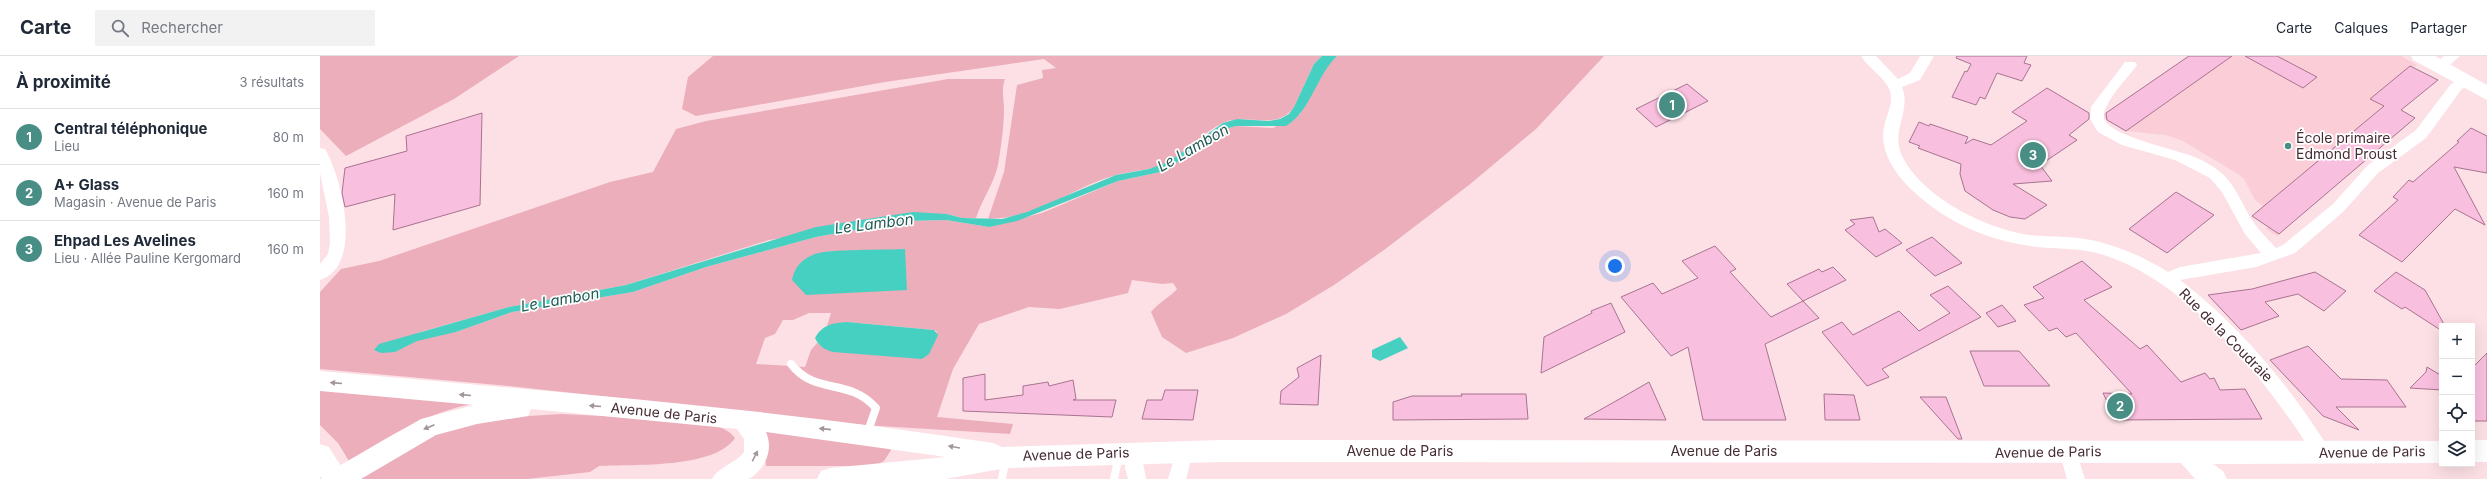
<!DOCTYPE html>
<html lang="fr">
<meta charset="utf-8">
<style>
body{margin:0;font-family:Inter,sans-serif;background:#f2f2f3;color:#1f2937}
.controls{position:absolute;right:12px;bottom:12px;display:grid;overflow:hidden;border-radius:0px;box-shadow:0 4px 16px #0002}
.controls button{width:36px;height:36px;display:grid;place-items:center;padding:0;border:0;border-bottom:1px solid #e0e1e3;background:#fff;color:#1f2937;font:20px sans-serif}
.you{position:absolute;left:1295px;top:210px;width:14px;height:14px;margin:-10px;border:3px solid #fff;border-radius:50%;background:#1a73e8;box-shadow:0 0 0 6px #1a73e833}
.badge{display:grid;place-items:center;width:26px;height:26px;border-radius:50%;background:#488e85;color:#fff;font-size:13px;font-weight:700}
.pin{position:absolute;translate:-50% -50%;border:2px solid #fff;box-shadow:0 1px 4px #0006}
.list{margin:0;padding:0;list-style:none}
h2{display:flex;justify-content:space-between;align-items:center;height:52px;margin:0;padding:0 16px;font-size:17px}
h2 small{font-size:13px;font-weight:400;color:#747a83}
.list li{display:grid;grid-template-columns:26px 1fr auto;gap:12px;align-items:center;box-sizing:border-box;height:56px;padding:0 16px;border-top:1px solid #e0e1e3}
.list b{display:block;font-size:15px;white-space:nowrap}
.list p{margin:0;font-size:13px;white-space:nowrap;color:#747a83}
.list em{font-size:13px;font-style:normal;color:#747a83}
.icon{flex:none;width:22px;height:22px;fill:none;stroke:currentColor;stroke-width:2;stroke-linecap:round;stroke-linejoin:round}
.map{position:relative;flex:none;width:2167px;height:423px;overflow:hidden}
header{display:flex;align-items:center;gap:24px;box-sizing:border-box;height:56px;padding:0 20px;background:#fff;border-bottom:1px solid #e0e1e3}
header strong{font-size:19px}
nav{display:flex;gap:22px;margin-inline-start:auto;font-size:14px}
.search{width:280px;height:36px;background:#f2f2f3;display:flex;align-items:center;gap:10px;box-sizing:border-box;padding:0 14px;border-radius:0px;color:#747a83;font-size:15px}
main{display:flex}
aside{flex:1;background:#fff}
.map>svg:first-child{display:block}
.built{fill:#fbced7}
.green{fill:#ebaeba;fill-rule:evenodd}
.water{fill:#46d0c2}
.building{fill:#f9bfde;stroke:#a87390}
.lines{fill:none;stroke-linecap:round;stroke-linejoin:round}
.lane{stroke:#fff;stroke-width:8}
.street{fill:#fff;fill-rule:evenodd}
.secondary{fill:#fff;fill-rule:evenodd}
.primary{fill:#fff;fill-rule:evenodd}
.oneway{fill:#a29698}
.poi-dot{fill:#488e85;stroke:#fff;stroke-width:1.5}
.labels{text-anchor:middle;stroke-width:3.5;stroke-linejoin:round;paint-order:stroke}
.poi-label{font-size:14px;fill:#452c32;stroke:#fff;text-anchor:start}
.street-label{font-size:14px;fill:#452c32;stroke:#fff}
.water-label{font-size:15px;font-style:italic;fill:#225a54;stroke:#fff}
</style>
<header>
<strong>Carte</strong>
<div class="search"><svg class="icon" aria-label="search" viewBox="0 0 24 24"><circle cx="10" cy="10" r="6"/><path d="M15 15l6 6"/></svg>Rechercher</div>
<nav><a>Carte</a><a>Calques</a><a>Partager</a></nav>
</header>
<main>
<aside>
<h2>À proximité<small>3 résultats</small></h2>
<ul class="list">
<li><span class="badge">1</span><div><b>Central téléphonique</b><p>Lieu</p></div><em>80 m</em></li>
<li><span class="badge">2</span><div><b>A+ Glass</b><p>Magasin · Avenue de Paris</p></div><em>160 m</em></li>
<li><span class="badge">3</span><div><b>Ehpad Les Avelines</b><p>Lieu · Allée Pauline Kergomard</p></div><em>160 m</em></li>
</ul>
</aside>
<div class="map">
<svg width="2167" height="423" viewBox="0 0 2167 423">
<rect width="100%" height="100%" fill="#fce0e5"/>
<!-- built -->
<polygon class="built" points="1869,0 2081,0 2097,9 2093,12 2118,24 2081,54 2095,62 1957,180 1946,173 1948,170 1932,160 1943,150 1935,144 1924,123 1918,118 1861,84 1845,79 1806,75 1781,60"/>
<!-- green -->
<g class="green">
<polygon points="0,0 199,0 134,43 26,100 0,73"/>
<path d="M393,0h609l-8,8 -20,43c-17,25 -48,5 -71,16 -19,8 -35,28 -54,39 -16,9 -36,8 -53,13 -43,12 -81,44 -128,44l16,-47 13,-87 26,-7 -1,-8 14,-2 -12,-9 -159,23 -189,34 -14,-7 6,-32z"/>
<path d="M1017,0h267l-68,73 -67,56 -85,65 -50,35 -48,29 -53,24 -47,15 -24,-16 -11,-25c8,-10 18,-14 26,-23l-4,-6 -11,1 -30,-4 -4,13 -68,16 -31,-2 -50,17 -26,45 -16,48 76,7 -3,10 -147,-9 -354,-39 -189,-17v-77l21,-23 38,-8 231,-79 43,-10 23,-43 30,-8 242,-42h57c-4,11 -1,19 -1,30 0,18 -3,38 -6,56 -5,21 -16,34 -22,53h-14l-15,-4 -178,26 -143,45 -117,22 -92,26 39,-1 56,-20 121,-20 73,-25 110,-30 89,-16 41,-1 43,7 53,-14 76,-32 47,-10 57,-41 14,-4 37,2 27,-14 23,-43zM489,257h22l-4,13 20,-4 87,8 4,2 -115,16 -6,-5 -6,7 -6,17 -49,-3 9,-26 10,-4 8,-14h10z"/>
<path d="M0,333l152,15c-46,9 -83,32 -123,57l-11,-18 -18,-18z"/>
<path d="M241,358l139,7c12,4 27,6 35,17 -21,31 -100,26 -136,28l-9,6 -63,7h-174l96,-53 64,-9z"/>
<polygon points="443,374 563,387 571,394 564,405 554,410 446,410"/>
</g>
<!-- water -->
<g class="water">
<path d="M1002,0h15c-21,20 -26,55 -51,70h-50l-14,4 -57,41 -47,10 -101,40 -28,6 -43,-7 -41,1 -89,16 -110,30 -73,25 -121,20 -56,20 -39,9 -22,11 -14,1 -7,-3 5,-6 130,-37 117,-22 190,-58 97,-15 34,2 15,4 40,1 25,-7 89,-37 33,-6 19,-7 55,-39 14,-4 32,2 11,-2 9,-5 5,-7 20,-43z"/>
<path d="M585,193l2,41 -101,5 -14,-15c3,-14 10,-21 23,-26 11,-5 73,-4 90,-5z"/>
<path d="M527,266l87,8 4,5 -9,19 -7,5 -89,-7c-9,-3 -14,-5 -18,-14 7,-13 17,-15 32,-16z"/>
<polygon points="1080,281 1088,292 1060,305 1052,301 1052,294"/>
</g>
<!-- building -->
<g class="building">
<polygon points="1637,0 1707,0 1704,7 1711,9 1702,25 1677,17 1665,43 1660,41 1656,49 1632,41 1645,15 1647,16 1651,8 1636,2"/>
<polygon points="1869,0 1912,0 1806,75 1787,64 1786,57"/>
<polygon points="1925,0 1957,0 1997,21 1983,32"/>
<polygon points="2090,10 2118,24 2081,54 2095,62 1959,178 1932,160 2064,50 2050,43"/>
<polygon points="1367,28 1388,45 1336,71 1316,53"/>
<polygon points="1727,32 1769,57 1769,63 1749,79 1757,84 1720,109 1732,125 1693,128 1727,149 1705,163 1690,161 1673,154 1645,135 1640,118 1641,108 1598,92 1600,90 1589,86 1599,66 1609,70 1610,68 1648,81 1645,88 1653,83 1671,89 1707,65 1692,56"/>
<polygon points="162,57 160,149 73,174 75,138 25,151 22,137 25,112 87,95 86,80"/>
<polygon points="2151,72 2167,80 2167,117 2134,111 2165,169 2135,153 2082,206 2039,179 2078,144 2073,141 2089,124 2093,126 2139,86 2137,85"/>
<polygon points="1856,136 1894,159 1847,197 1809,173"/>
<polygon points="1553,161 1559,176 1565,173 1582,187 1556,201 1525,174 1535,168 1530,164"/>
<polygon points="1612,181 1642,207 1615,220 1586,194"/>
<polygon points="1395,190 1416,213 1410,216 1451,261 1483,245 1499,262 1445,288 1466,364 1383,364 1368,291 1351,300 1301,241 1333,227 1342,238 1378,222 1362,205"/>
<polygon points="1762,205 1792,231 1764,244 1820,293 1827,289 1861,326 1885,317 1890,323 1894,322 1900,334 1925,333 1942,363 1796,364 1783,337 1812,338 1756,277 1746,281 1737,272 1729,275 1704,249 1724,242 1713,231"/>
<polygon points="1513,211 1526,224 1483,245 1467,228 1499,213 1502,216"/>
<polygon points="1995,216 2026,235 2004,255 1978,238 1945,246 1959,260 1921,274 1888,239 1932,233"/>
<polygon points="2076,216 2105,234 2125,270 2122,270 2122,275 2085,251 2082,253 2054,235"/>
<polygon points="1628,230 1661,261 1562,313 1569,321 1547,330 1502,276 1522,266 1533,279 1579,255 1599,275 1630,257 1610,239"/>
<polygon points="1291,247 1305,276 1221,317 1224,281 1272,257 1271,255"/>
<polygon points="1682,249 1696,265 1678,271 1666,257"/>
<polygon points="1988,290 2021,323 2067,324 2086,351 2016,351 2039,374 2003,360 1950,304"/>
<polygon points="1650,295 1699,295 1730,330 1664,330"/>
<polygon points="2167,297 2167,365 2152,365 2152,312"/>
<polygon points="1001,299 998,349 960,348 961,335 979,321 977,312"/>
<polygon points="2107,311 2122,320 2122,334 2090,332 2106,316"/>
<polygon points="665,318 665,344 703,339 703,330 728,326 729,330 753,324 756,343 753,344 796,344 792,361 643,355 643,322"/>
<polygon points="1329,326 1346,364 1264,363 1303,341"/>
<polygon points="845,334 878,334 873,364 822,363 827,344 842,344"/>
<polygon points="1141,338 1206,338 1208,363 1073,364 1073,346 1092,340 1142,340"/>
<polygon points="1504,338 1534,339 1540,364 1505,364"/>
<polygon points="1600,341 1626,341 1642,383 1638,383"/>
</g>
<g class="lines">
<!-- lane -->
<g class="lane">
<path d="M471,308c25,32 57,13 85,44l-9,26"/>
<polyline points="682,423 686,401"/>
<polyline points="794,423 799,399"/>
</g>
<!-- street -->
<g class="street">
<path d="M1541,0h15l22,23 12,-6 10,-17h14l-14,24 -18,7c10,25 -13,44 1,71 21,40 83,71 126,77 22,2 45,1 67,6 25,6 50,17 72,31l12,-5 81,-14 -16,-19 -23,-42 -12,-14 -35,-18 -53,-15 -24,-13 -8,-13 1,-12 34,-45h10l2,3c-9,13 -35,38 -33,53 3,18 76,32 93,40 33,15 37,30 53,59 7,12 17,21 26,31l7,-3 50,-41 35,-39 48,-35 35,-46 10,-6h10l2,3 -12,9 -35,48 -48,35 -35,39 -48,41 -39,14 -76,13c60,46 108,104 148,167l3,6 -3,6 -6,2 -6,-2c-48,-77 -128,-181 -219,-206 -19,-5 -40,-4 -59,-6 -47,-5 -91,-24 -125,-56 -17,-16 -34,-40 -29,-64 2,-12 10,-23 6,-36 -5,-14 -21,-22 -29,-35z"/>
<polygon points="2124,0 2140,0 2124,14 2114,14 2112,11"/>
<path d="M0,92l5,1c17,29 39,117 -5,131v-16l8,-10 2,-11 -1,-26 -9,-44z"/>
<polygon points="1748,387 1754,389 1765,423 1747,423 1739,395 1742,389"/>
<polygon points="864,388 870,390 873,396 866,423 848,423 858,390"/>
<polygon points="814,389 820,391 826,423 808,423 805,412 805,397 808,391"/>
</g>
<!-- secondary -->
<g class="secondary">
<polygon points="2091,0 2115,0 2167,29 2167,44 2093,4"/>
<path d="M0,315c225,20 450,37 673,72l9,4 219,-7 1221,1v22l-229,1 10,7 4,8h-32l-14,-16 -960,-1 -215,6 -61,11h-128l4,-8 9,-3 116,-11 -180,-25c8,18 -1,37 -17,47h-37c7,-13 23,-15 32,-27v-13l-7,-10 -206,-20 -3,7 -51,8 -41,11 -75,44h-35l4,-8 91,-52 53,-14 -154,-14z"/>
<rect x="2152" y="384" width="15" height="22"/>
</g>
<!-- primary -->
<polygon class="primary" points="0,388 9,391 29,423 2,423 0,420"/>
</g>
<!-- one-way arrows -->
<defs><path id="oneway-solid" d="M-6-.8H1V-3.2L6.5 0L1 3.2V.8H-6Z"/></defs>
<g class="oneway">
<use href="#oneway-solid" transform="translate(16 327) rotate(-175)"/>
<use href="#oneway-solid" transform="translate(145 339) rotate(-175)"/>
<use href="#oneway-solid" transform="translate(275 350) rotate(-175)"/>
<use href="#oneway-solid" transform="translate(109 371) rotate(157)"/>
<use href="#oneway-solid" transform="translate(505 373) rotate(-174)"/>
<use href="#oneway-solid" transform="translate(634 391) rotate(-170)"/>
<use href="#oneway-solid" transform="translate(435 400) rotate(-63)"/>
</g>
<!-- markers -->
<circle class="poi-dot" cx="1968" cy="90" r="4"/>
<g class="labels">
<!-- poi labels -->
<g class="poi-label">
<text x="1976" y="87">École primaire<tspan x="1976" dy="16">Edmond Proust</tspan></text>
</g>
<!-- street labels -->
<g class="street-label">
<text transform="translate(1906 279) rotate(45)" y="5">Rue de la Coudraie</text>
<text transform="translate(344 357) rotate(6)" y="5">Avenue de Paris</text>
<text x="1080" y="400">Avenue de Paris</text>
<text x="1404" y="400">Avenue de Paris</text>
<text transform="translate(1728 396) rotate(-1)" y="5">Avenue de Paris</text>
<text transform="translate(2052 396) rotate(-1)" y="5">Avenue de Paris</text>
<text transform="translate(756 398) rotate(-2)" y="5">Avenue de Paris</text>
</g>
<!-- water labels -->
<g class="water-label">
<text transform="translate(873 92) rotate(-30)" y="5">Le Lambon</text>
<text transform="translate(554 168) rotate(-7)" y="5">Le Lambon</text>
<text transform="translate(240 244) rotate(-10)" y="5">Le Lambon</text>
</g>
</g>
</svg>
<div class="controls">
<button>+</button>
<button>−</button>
<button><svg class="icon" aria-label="locate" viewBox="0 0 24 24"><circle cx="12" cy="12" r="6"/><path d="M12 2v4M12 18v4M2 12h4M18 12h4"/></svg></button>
<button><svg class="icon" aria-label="layers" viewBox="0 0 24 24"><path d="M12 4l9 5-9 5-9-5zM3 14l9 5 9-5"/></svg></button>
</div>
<div class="you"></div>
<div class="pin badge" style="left:1352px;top:49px">1</div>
<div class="pin badge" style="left:1800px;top:350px">2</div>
<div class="pin badge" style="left:1713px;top:99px">3</div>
</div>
</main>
